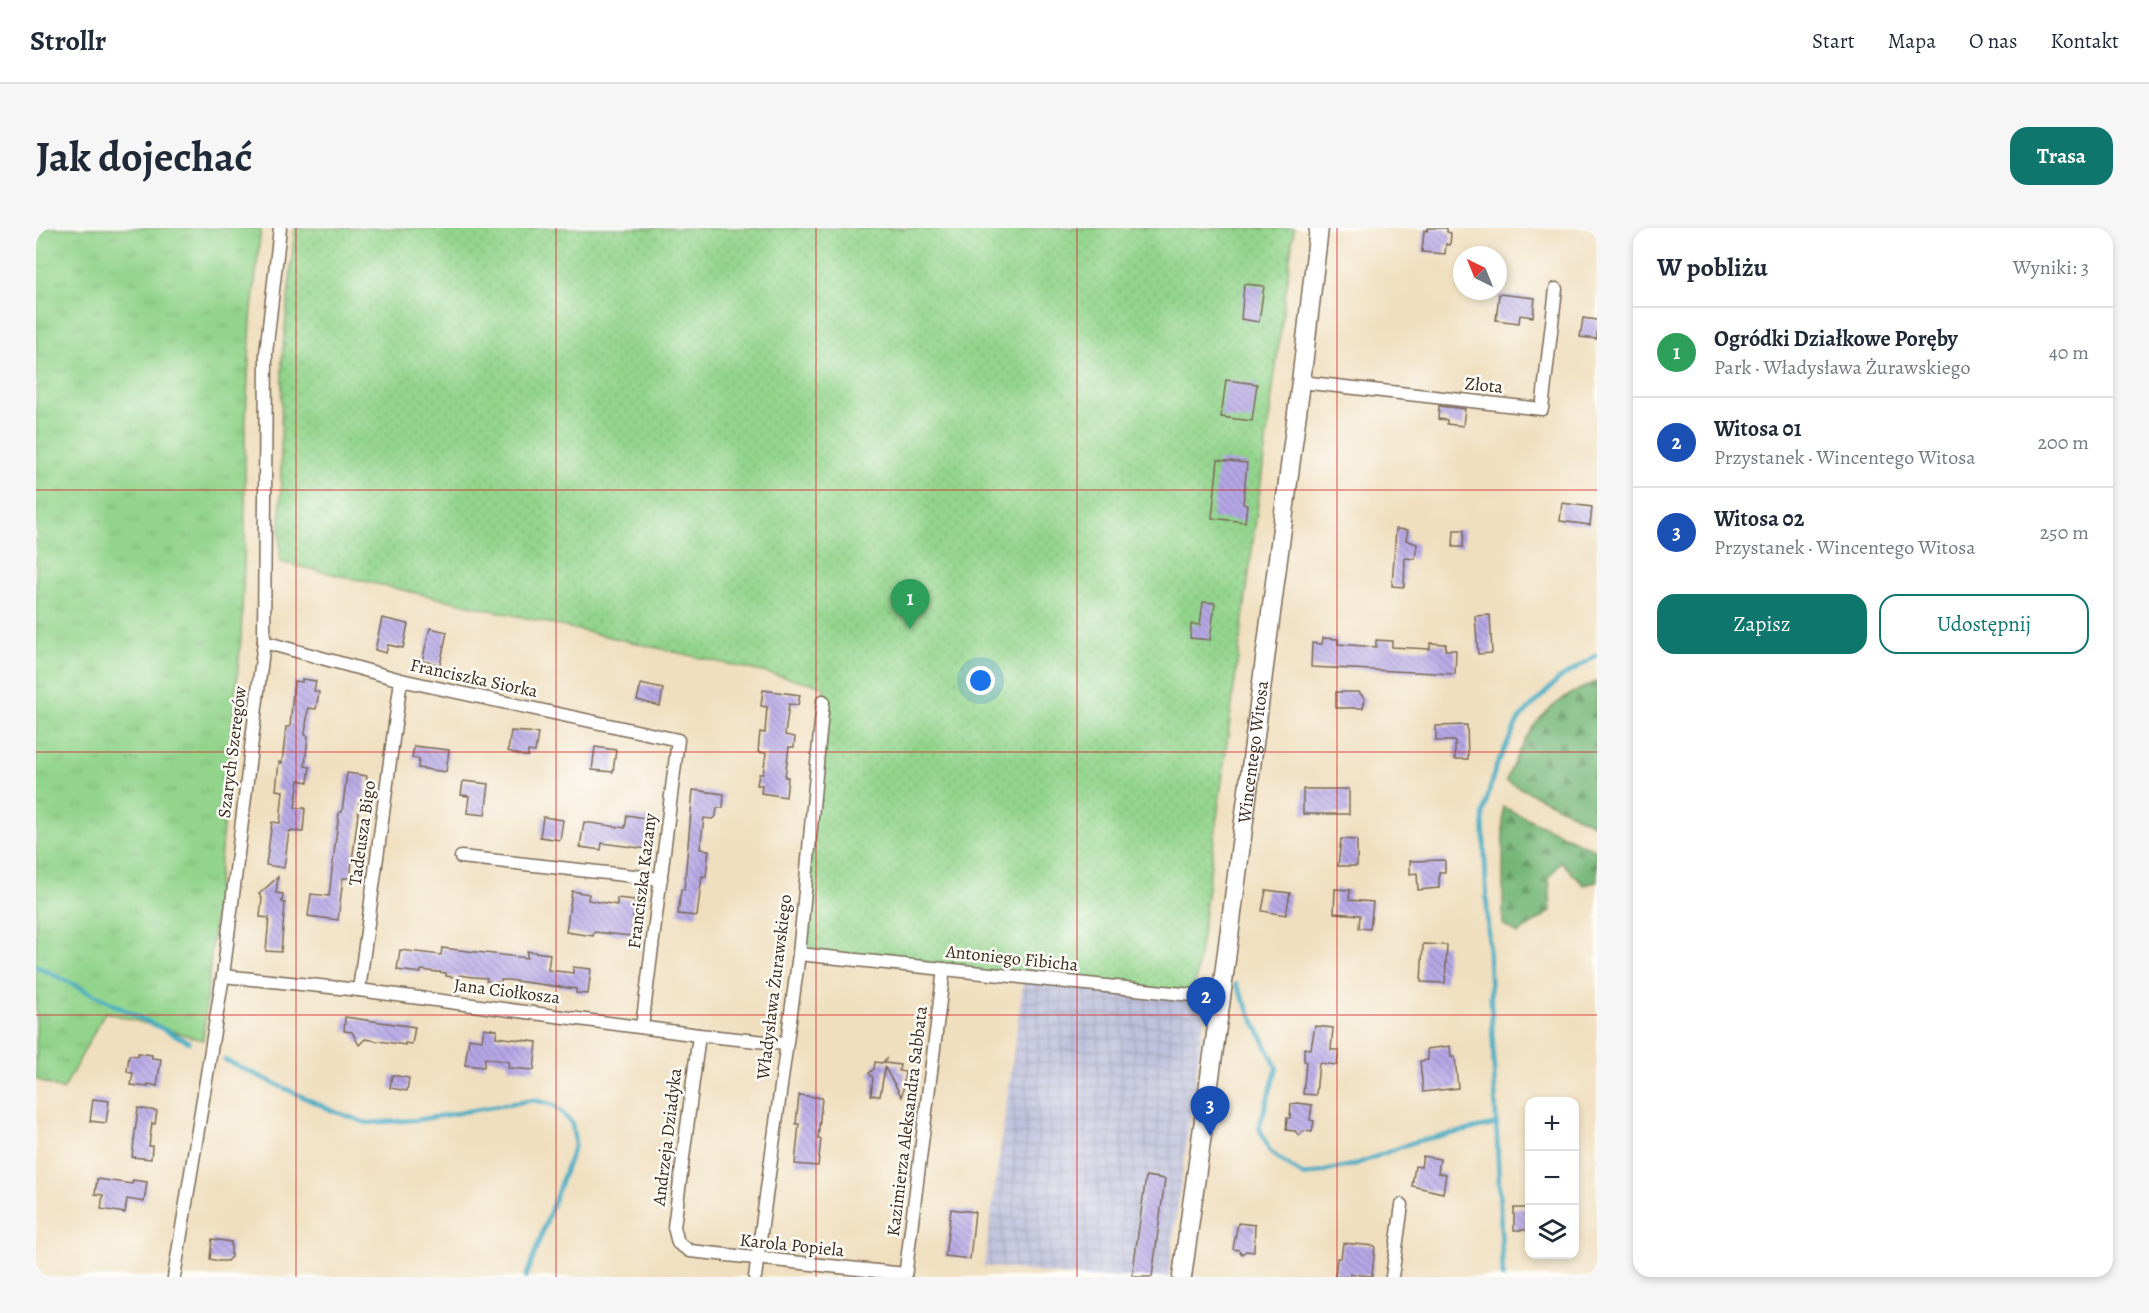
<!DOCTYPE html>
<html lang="pl">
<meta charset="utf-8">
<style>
body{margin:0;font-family:Alegreya,serif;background:#f6f6f7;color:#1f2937}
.controls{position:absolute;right:18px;bottom:18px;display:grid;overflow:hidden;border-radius:12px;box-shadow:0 3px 9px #0003}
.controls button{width:54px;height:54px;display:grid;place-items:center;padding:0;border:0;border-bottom:2px solid #e0e1e3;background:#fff;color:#1f2937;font:30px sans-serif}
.compass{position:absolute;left:1417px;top:18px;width:54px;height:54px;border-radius:50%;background:#fff;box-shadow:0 3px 9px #0003;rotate:317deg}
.you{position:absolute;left:945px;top:453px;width:21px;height:21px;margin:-15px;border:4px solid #fff;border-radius:50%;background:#1a73e8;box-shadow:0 0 0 9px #1a73e833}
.badge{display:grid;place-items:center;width:39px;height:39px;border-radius:50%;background:#0f766e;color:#fff;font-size:20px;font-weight:700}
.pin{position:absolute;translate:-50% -50px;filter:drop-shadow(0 2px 3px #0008)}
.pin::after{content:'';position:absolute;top:32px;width:21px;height:18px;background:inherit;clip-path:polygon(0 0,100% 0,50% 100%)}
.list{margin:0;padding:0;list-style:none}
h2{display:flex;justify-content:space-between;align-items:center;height:78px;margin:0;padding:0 24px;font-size:26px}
h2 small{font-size:20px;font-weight:400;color:#747a83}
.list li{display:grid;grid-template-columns:39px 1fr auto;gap:18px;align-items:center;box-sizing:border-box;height:90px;padding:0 24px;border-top:2px solid #e0e1e3}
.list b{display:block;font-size:22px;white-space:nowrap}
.list p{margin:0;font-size:20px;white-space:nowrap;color:#747a83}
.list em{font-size:20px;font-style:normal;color:#747a83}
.actions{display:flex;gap:12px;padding:18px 24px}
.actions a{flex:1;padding:14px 0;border:2px solid #0f766e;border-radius:18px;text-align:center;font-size:21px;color:#0f766e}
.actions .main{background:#0f766e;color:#fff}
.icon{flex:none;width:33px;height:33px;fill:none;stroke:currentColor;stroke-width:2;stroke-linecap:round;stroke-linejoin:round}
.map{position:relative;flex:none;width:1561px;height:1049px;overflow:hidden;border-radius:18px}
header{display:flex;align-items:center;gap:36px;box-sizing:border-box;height:84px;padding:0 30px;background:#fff;border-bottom:2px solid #e0e1e3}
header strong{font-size:28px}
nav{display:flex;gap:33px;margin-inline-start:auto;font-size:21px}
.intro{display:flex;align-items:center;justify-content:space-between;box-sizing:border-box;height:144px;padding:0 36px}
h1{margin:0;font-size:42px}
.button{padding:15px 27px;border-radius:18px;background:#0f766e;color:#fff;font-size:21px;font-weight:700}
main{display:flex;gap:36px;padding:0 36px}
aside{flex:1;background:#fff;border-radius:18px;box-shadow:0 3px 9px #0003}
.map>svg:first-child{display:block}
.industrial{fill:url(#industrial-grid)}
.grass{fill:url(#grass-tufts);stroke:#667f54;stroke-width:1.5}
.forest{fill:url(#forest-firs);stroke:#58704a;stroke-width:1.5}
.park{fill:url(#park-dots);stroke:#667f54;stroke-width:1.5}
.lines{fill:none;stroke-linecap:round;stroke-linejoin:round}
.stream{stroke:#44abc3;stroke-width:4.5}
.building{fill:url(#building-back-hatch)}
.street-casing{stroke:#7a6956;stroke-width:15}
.secondary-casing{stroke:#7a6956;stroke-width:21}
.street{stroke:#fff;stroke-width:12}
.secondary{stroke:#fff;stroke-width:18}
.grid{fill:none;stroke:#d62828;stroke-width:1.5;stroke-opacity:0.55}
.labels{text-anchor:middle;stroke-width:5;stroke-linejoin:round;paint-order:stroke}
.street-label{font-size:18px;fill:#3b2a1e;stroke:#fdfcf7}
</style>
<header>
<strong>Strollr</strong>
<nav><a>Start</a><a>Mapa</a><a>O nas</a><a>Kontakt</a></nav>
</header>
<div class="intro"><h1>Jak dojechać</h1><a class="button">Trasa</a></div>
<main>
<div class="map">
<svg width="1561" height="1049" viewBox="0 0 1561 1049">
<defs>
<pattern id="industrial-grid" width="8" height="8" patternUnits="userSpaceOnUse" patternTransform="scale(1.5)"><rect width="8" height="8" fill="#c0c2dd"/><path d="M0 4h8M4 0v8" fill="none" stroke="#a6a7bd"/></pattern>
<pattern id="grass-tufts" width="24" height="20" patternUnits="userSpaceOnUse" patternTransform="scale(1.5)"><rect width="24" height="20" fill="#92d48b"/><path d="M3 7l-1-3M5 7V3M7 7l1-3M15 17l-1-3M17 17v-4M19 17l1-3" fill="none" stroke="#7fb678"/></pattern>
<pattern id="forest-firs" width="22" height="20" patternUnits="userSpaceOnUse" patternTransform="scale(1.5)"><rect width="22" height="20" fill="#75b677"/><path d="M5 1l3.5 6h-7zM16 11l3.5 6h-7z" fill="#619461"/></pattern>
<pattern id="park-dots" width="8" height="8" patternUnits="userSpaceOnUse" patternTransform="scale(1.5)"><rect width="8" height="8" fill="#92d48b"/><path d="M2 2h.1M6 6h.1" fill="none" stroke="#7fb678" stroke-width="1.8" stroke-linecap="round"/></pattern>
<pattern id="building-back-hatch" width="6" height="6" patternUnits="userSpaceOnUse" patternTransform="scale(1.5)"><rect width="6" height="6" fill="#b6a8e7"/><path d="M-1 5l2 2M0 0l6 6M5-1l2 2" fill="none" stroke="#9589bb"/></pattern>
</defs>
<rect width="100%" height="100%" fill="#fdfcf7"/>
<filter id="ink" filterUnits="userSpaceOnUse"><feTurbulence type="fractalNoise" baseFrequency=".0167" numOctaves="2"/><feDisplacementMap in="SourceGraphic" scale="12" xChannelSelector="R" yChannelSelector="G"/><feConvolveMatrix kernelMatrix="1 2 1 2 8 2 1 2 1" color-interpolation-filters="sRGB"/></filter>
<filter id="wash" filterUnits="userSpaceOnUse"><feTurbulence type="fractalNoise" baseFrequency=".008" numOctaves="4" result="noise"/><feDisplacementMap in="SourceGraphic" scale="24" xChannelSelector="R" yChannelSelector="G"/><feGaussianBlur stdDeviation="1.35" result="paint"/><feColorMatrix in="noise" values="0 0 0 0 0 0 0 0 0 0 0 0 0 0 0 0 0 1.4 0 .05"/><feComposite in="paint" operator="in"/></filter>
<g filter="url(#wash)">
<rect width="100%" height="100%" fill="#f0dfbf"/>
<!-- industrial -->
<polygon class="industrial" points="988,749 1158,767 1168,787 1132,1049 1049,1049 948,1038"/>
<!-- grass -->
<polygon class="grass" points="0,0 225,0 215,91 209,208 209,307 205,410 167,812 69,784 27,862 0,851"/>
<!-- forest -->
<g class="forest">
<path d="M1561,454v144l-91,-45c19,-51 38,-79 91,-99z"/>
<polygon points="1467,579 1561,623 1561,654 1548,657 1525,634 1513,649 1515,683 1482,706 1467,696"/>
</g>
<!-- park -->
<polygon class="park" points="259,0 1258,0 1158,767 763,726 788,458 244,334 246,132"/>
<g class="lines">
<!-- stream -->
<g class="stream">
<polyline points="0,738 153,814"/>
<polyline points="1200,756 1241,840 1223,899 1234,924 1268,948 1320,936 1381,913 1461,896"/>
<polyline points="189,832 297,883 331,895 381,892 497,872 518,877 536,895 539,916 490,1049"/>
<polyline points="1467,1049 1447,587 1459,541 1483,491 1523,451 1561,427"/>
</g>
</g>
<g id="blocks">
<!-- building -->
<g class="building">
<polygon points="1392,0 1411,0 1411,4 1415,5 1414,17 1410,16 1409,26 1386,24 1388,2 1391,3"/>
<polygon points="1208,56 1228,58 1223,94 1205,91"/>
<polygon points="1463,66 1499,70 1497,89 1484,87 1483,95 1460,92"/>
<polygon points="1547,90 1561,92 1561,111 1544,109"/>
<polygon points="1190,152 1221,156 1216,193 1185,189"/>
<polygon points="1403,178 1429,181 1427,198 1411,196 1411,192 1402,191"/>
<polygon points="1182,232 1211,235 1207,276 1211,277 1209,294 1176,290"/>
<polygon points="1526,275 1556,279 1554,297 1524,293"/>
<polygon points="1360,301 1372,302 1370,312 1381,316 1379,331 1369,330 1368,359 1356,358"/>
<polygon points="1418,302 1428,302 1427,319 1417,319"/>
<polygon points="1167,374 1179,375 1174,412 1154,410 1155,396 1164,397"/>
<polygon points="1454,387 1456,425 1442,426 1439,388"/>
<polygon points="346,390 372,396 367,420 352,417 350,425 339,422"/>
<polygon points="394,400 411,404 404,437 386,433"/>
<polygon points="1287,410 1302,411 1302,416 1340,419 1340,412 1356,413 1356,419 1394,421 1394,415 1410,416 1409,422 1420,422 1419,446 1275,439 1276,415 1286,416"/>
<polygon points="266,451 280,453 278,463 283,464 280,481 272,480 269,507 272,508 269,538 274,539 272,554 263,552 259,580 269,580 267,604 253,603 248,640 230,637 236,594 244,595 247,563 240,562 243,534 246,535 250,499 254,499 258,453 266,454"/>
<polygon points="605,456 627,461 624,478 601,472"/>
<polygon points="727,462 764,467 762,477 753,476 749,507 759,509 758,519 753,519 749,549 752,549 750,569 725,565 726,557 721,557 723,546 727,546 730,525 722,524 724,504 729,505 731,479 725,478"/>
<polygon points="1300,464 1323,464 1329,471 1327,480 1300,480"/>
<polygon points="1431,497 1432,531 1419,531 1419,513 1400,513 1400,498"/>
<polygon points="475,503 502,505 499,524 492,523 492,528 487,528 472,523"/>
<polygon points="378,518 413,522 410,544 382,540 383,531 376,530"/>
<polygon points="559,519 580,522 577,544 556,542"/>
<polygon points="311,545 331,548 328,571 324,570 314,650 307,650 302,692 272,688 275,666 293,668 303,584 306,584"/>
<polygon points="427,553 453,556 449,587 431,585 433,568 425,567"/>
<rect x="1267" y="561" width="46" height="25"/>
<polygon points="657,562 688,566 687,580 681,580 680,588 676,591 668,590 664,621 673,622 670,649 666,648 661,688 642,686 645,661 648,662"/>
<polygon points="591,587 615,591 611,621 566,615 565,622 544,619 548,594 589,600"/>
<polygon points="507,589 527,592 524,612 504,609"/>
<polygon points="1305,611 1321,612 1321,638 1302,638"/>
<polygon points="1409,632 1409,644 1403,644 1403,660 1382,662 1381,645 1374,646 1374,633"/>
<polygon points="242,649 240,665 247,666 246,674 249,675 245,724 230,723 233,690 224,689 226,670 223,666"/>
<polygon points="1299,661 1314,662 1313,672 1337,674 1334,701 1323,700 1324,687 1298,685"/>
<polygon points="1230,662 1254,665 1250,687 1226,683"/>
<polygon points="536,663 553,666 552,672 581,677 581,670 599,672 595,708 558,704 557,708 530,704"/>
<polygon points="1387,716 1411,717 1409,755 1385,754"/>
<polygon points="406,720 491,730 491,723 514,726 512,742 537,745 537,739 555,741 552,766 540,765 540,761 472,752 465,752 465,755 450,753 451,750 437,749 424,747 423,750 410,748 410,745 385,742 385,745 361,742 364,722 405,727"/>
<polygon points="309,789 379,799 376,816 369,815 369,817 329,811 323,817 316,804 308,803"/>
<polygon points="1279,798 1297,800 1295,822 1303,822 1301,837 1283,835 1280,867 1267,866 1270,834 1268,833 1268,820 1275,821"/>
<polygon points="448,800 461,802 460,809 501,814 498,842 472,840 473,834 449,830 448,839 429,837 433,810 446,812"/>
<polygon points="1414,818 1415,829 1419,829 1422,860 1387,864 1384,833 1392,832 1391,821"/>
<polygon points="102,825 116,827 116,830 125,831 121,858 112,856 112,859 95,857 97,845 91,844 93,827 102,828"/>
<polygon points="850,831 849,835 864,837 863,843 869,844 866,869 849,840 844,868 835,867 837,850 833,845 838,841 839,834 846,835"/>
<polygon points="356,847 373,850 371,863 354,860"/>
<polygon points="763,867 786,870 782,911 785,911 782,938 759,936 763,896 760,896"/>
<polygon points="57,871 73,873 70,895 54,893"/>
<polygon points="1261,875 1276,877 1274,892 1278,893 1276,904 1268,903 1263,908 1259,903 1250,902 1251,890 1254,890 1255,876"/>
<polygon points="102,880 121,883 119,896 116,895 113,918 116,918 115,931 96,929"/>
<polygon points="1387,928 1404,931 1402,945 1410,946 1407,965 1376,958 1379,938 1385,939"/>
<polygon points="1110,948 1129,951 1116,1049 1096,1049"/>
<polygon points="61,951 96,956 97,952 111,954 108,974 91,971 89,985 65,981 67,967 59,966"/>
<rect x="1478" y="980" width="16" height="22"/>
<polygon points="915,981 939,984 934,1031 909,1028"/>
<polygon points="1202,995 1219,997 1218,1024 1210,1023 1206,1026 1203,1022 1197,1021"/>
<polygon points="176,1011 195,1014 195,1029 191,1033 182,1033 174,1031"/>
<polygon points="1307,1015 1339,1018 1336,1048 1314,1046 1314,1049 1299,1049 1301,1030 1305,1030"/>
</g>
</g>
</g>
<g filter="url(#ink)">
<use href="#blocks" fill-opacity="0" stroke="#7a6956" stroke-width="1.5"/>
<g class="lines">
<!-- street casing -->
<g class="street-casing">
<g id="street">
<polyline points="1265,154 1506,181 1520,61"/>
<polyline points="228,414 365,452 642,512 606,799"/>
<polyline points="425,629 625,651"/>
<polyline points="763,726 1185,770"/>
<polyline points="187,748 323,762 663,807 749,816"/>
<polyline points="323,762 365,452"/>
<polyline points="663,807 638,999 642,1015 654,1023 869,1046"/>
<polyline points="138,1049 187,748 228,414 230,125 244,0"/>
<polyline points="719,1049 763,726 787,473"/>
<polyline points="869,1049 908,741"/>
<polyline points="1356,1049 1366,977"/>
</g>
</g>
<!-- secondary casing -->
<g class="secondary-casing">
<g id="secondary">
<path id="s1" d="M1146,1049l39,-279 80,-616 18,-154"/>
</g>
</g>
<!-- street -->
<use href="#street" class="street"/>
<!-- secondary -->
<use href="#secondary" class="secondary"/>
</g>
</g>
<!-- grid -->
<path class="grid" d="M260,0v1049M520,0v1049M780,0v1049M1041,0v1049M1301,0v1049M0,262h1561M0,524h1561M0,787h1561"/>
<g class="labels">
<!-- street labels -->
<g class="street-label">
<text transform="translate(1448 157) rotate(6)" y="6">Złota</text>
<text transform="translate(438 450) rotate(12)" y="6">Franciszka Siorka</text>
<text transform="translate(196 524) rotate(-83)" y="6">Szarych Szeregów</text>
<text dy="6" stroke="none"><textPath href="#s1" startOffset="530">Wincentego Witosa</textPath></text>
<text transform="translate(326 605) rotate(-82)" y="6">Tadeusza Bigo</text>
<text transform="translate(606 653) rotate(-83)" y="6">Franciszka Kazany</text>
<text transform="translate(976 730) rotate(6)" y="6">Antoniego Fibicha</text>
<text transform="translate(738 759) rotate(-83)" y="6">Władysława Żurawskiego</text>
<text transform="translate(471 763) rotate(7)" y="6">Jana Ciołkosza</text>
<text transform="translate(871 893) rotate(-83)" y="6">Kazimierza Aleksandra Sabbata</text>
<text transform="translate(631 909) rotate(-83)" y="6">Andrzeja Dziadyka</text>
<text transform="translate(756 1017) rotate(6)" y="6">Karola Popiela</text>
</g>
</g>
</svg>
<div class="controls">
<button>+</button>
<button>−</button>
<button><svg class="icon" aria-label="layers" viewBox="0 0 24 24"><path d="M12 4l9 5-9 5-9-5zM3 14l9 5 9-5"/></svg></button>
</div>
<svg class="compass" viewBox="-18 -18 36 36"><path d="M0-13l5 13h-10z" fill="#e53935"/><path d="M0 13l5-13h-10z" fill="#747a83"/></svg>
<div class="you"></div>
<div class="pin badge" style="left:874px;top:401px;background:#2e9e5b">1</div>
<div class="pin badge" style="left:1170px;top:799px;background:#1a4fb4">2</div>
<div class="pin badge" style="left:1174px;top:908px;background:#1a4fb4">3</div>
</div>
<aside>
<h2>W pobliżu<small>Wyniki: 3</small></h2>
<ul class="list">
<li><span class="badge" style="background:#2e9e5b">1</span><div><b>Ogródki Działkowe Poręby</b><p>Park · Władysława Żurawskiego</p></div><em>40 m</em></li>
<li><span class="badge" style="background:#1a4fb4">2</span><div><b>Witosa 01</b><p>Przystanek · Wincentego Witosa</p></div><em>200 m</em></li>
<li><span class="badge" style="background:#1a4fb4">3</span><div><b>Witosa 02</b><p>Przystanek · Wincentego Witosa</p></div><em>250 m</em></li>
</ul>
<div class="actions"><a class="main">Zapisz</a><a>Udostępnij</a></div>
</aside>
</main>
